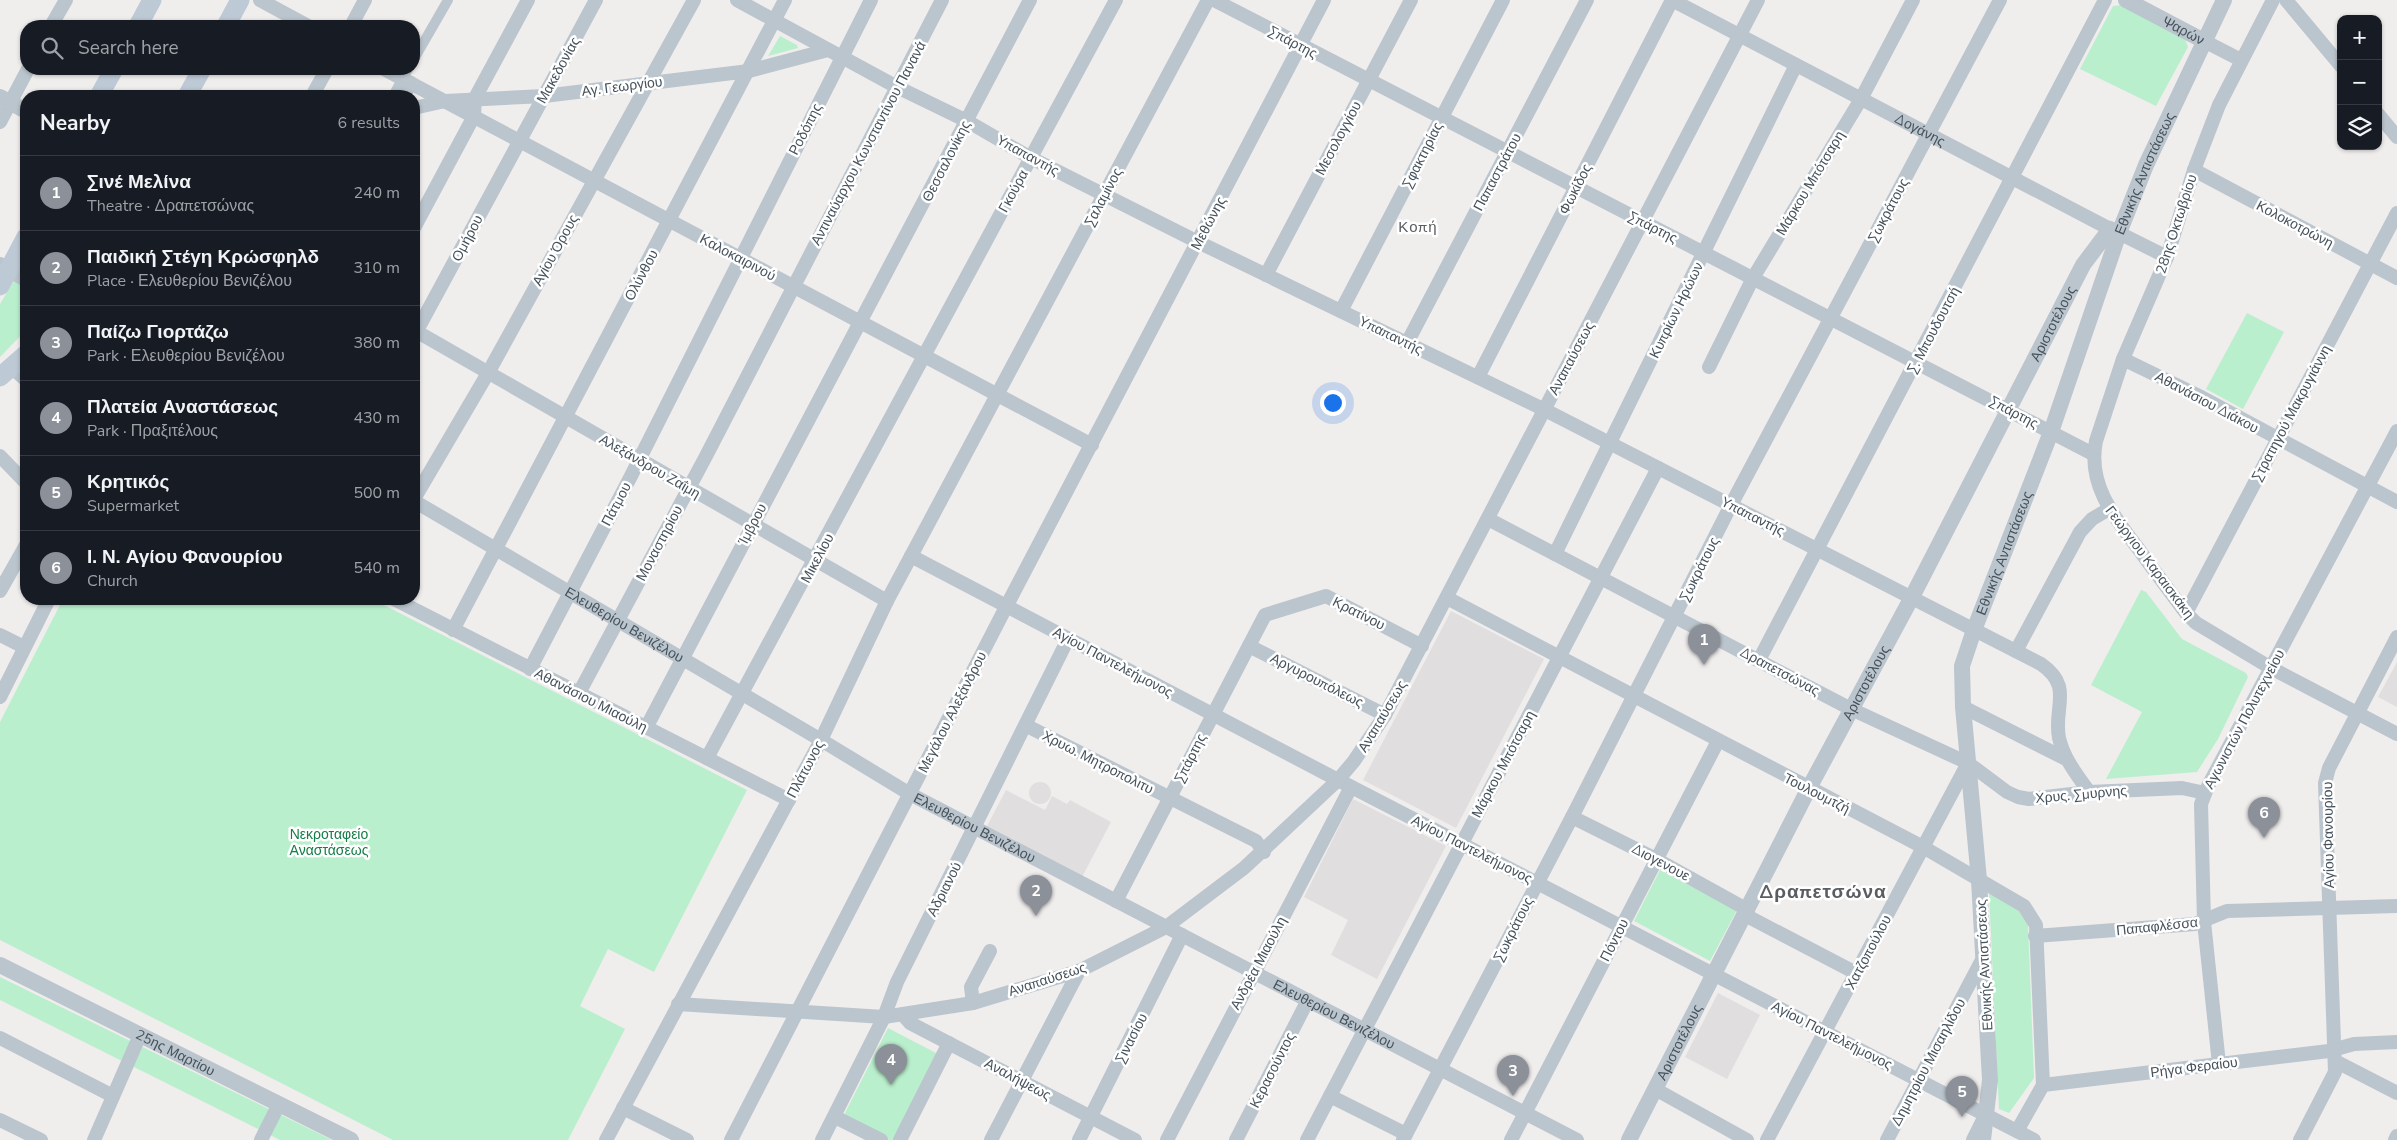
<!DOCTYPE html>
<meta charset="utf-8">
<style>
body{margin:0;font-family:"Nunito Sans",sans-serif;background:#242831;color:#f1f3f6}
.controls{position:absolute;right:15px;top:15px;display:grid;overflow:hidden;border-radius:10px;box-shadow:0 1px 4px #0004}
.controls button{width:45px;height:45px;display:grid;place-items:center;padding:0;border:0;border-bottom:1px solid #363941;background:#171b24;color:#f1f3f6;font:25px sans-serif}
.you{position:absolute;left:1332px;top:402px;width:18px;height:18px;margin:-12px;border:4px solid #fff;border-radius:50%;background:#1a73e8;box-shadow:0 0 0 8px #1a73e833}
.badge{display:grid;place-items:center;width:32px;height:32px;border-radius:50%;background:#8c9099;color:#fff;font-size:16px;font-weight:700}
.pin{position:absolute;translate:-50% -41px;filter:drop-shadow(0 1px 2px #0008)}
.pin::after{content:'';position:absolute;top:26px;width:18px;height:15px;background:inherit;clip-path:polygon(0 0,100% 0,50% 100%)}
.list{margin:0;padding:0;list-style:none}
h2{display:flex;justify-content:space-between;align-items:center;height:65px;margin:0;padding:0 20px;font-size:21px}
h2 small{font-size:16px;font-weight:400;color:#9ea1a6}
.list li{display:grid;grid-template-columns:32px 1fr auto;gap:15px;align-items:center;box-sizing:border-box;height:75px;padding:0 20px;border-top:1px solid #363941}
.list b{display:block;font-size:19px;white-space:nowrap}
.list p{margin:0;font-size:16px;white-space:nowrap;color:#9ea1a6}
.list em{font-size:16px;font-style:normal;color:#9ea1a6}
.icon{flex:none;width:28px;height:28px;fill:none;stroke:currentColor;stroke-width:2;stroke-linecap:round;stroke-linejoin:round}
.map{position:relative;flex:none;width:2397px;height:1140px;overflow:hidden}
.search{position:absolute;background:#171b24;box-shadow:0 1px 4px #0004;left:20px;top:20px;width:400px;height:55px;display:flex;align-items:center;gap:12px;box-sizing:border-box;padding:0 18px;border-radius:20px;color:#9ea1a6;font-size:19px}
.panel{position:absolute;background:#171b24;box-shadow:0 1px 4px #0004;left:20px;top:90px;width:400px;height:515px;border-radius:20px}
.map>svg:first-child{display:block}
.education{fill:#e1dedf}
.green{fill:#baefcd}
.lines{fill:none;stroke-linecap:round;stroke-linejoin:round}
.pedestrian{stroke:#bbc5cd;stroke-width:10}
.minor{stroke:#bbc5cd;stroke-width:14}
.tertiary{stroke:#bbc5cd;stroke-width:16}
.secondary{stroke:#bdc9d5;stroke-width:19}
.labels{text-anchor:middle;stroke-width:5;stroke-linejoin:round;paint-order:stroke}
.street-label{font-size:14px;fill:#45515b;stroke:#fff}
.park-label{font-size:14px;fill:#157d47;stroke:#fff}
.neighbourhood-label{font-size:15px;letter-spacing:1px;fill:#5a5e62;stroke:#fff}
.district-label{font-size:19px;font-weight:bold;letter-spacing:1px;fill:#5a5e62;stroke:#fff}
</style>
<div class="map">
<svg width="2397" height="1140" viewBox="0 0 2397 1140">
<rect width="100%" height="100%" fill="#f0eded"/>
<!-- education -->
<g class="education">
<polygon points="1451,611 1544,659 1456,828 1363,780"/>
<polygon points="2397,662 2397,707 2378,697"/>
<circle cx="1040" cy="793" r="11"/>
<polygon points="1006,790 1045,810 1052,796 1067,804 1070,800 1111,822 1082,877 986,828"/>
<polygon points="1353,799 1446,846 1377,979 1331,955 1348,920 1304,897"/>
<polygon points="1718,993 1760,1015 1727,1079 1685,1057"/>
</g>
<!-- green -->
<g class="green">
<polygon points="2121,5 2185,39 2188,47 2156,106 2080,69 2113,6"/>
<polygon points="780,36 797,45 798,48 768,56"/>
<polygon points="15,279 26,285 26,330 0,357 0,304"/>
<polygon points="2247,313 2284,332 2243,409 2206,389"/>
<polygon points="2141,590 2146,592 2182,639 2246,673 2248,677 2218,739 2197,772 2106,779 2142,712 2091,685"/>
<polygon points="63,599 372,599 747,790 654,972 608,949 580,1006 625,1029 568,1140 393,1140 0,940 0,722"/>
<polygon points="1660,870 1737,910 1710,961 1634,921"/>
<polygon points="1989,892 2022,913 2028,924 2034,1078 2009,1113 1999,1109"/>
<polygon points="0,977 332,1140 280,1140 0,1000"/>
<polygon points="888,1028 938,1054 895,1140 889,1140 843,1117"/>
</g>
<g class="lines">
<!-- pedestrian -->
<g class="pedestrian">
<polyline points="414,59 448,0"/>
<polyline points="393,96 408,69"/>
</g>
<!-- minor -->
<g class="minor">
<polyline points="260,0 308,26"/>
<path d="M737,0l160,87 70,34 64,37 167,84 347,168 496,254c33,23 12,43 18,74 5,21 18,37 30,54"/>
<polyline points="1214,0 2093,454"/>
<path d="M2273,0l-54,105 -25,65 -27,87 -44,102 -27,82c-9,44 19,77 44,110 15,21 31,42 46,62l10,10 75,45 126,66"/>
<polyline points="2286,0 2341,66"/>
<polyline points="51,26 66,0"/>
<polyline points="351,26 365,0"/>
<polyline points="2204,41 2241,60"/>
<polyline points="384,69 1092,445"/>
<polyline points="312,96 327,69"/>
<polyline points="403,96 411,83"/>
<polyline points="414,108 445,101 544,96 749,71 828,50"/>
<polyline points="2378,114 2397,137"/>
<polyline points="0,122 28,69"/>
<polyline points="2194,170 2397,278"/>
<polyline points="414,228 474,116 475,98 528,0"/>
<polyline points="2119,233 2167,257"/>
<polyline points="1266,275 1411,0"/>
<polyline points="1341,311 1503,0"/>
<polyline points="414,330 887,601"/>
<polyline points="414,336 596,0"/>
<polyline points="1407,343 1587,0"/>
<polyline points="2123,359 2199,396 2397,502"/>
<polyline points="11,367 26,380"/>
<polyline points="1709,367 1753,278 1861,99 1913,0"/>
<path id="s1" d="M1478,377l194,-377 438,229"/>
<polyline points="0,456 26,483"/>
<polyline points="414,499 488,373 694,0"/>
<path id="s2" d="M414,501l407,239 89,54 667,346"/>
<polyline points="1488,519 1851,709 1968,763 2007,792 2018,797 2029,799 2089,792 2182,788 2205,793"/>
<polyline points="1555,554 1796,65"/>
<polyline points="911,556 1338,780 2034,1140"/>
<polyline points="0,591 26,545"/>
<polyline points="1447,598 1923,847 2024,906 2036,925 2043,1085"/>
<polyline points="394,599 789,800"/>
<polyline points="2186,613 2397,213"/>
<polyline points="453,630 785,0"/>
<polyline points="0,635 24,647"/>
<polyline points="1249,646 1385,715"/>
<polyline points="2016,651 2080,532 2092,519 2109,509"/>
<polyline points="1759,660 2105,0"/>
<polyline points="530,669 631,476 871,0"/>
<polyline points="579,693 705,458 942,0"/>
<polyline points="0,697 49,599"/>
<polyline points="1963,707 2066,759"/>
<polyline points="1027,726 1256,841 1264,852"/>
<polyline points="646,728 1030,0"/>
<polyline points="707,758 1116,0"/>
<polyline points="1572,817 1656,859 1748,910"/>
<polyline points="1116,901 1265,615 1326,596 1422,646"/>
<polyline points="1745,915 1856,973"/>
<polyline points="2035,936 2195,924 2227,911 2397,906"/>
<polyline points="973,1003 971,987 990,951"/>
<polyline points="678,1004 884,1017 973,1003 1079,971 1166,927 1244,868 1338,780 1354,761 1385,715 1758,0"/>
<polyline points="903,1015 910,1023 1135,1140"/>
<polyline points="0,1038 113,1096"/>
<polyline points="2335,1061 2397,1093"/>
<polyline points="2219,1064 2204,922 2201,804 2208,786 2397,431"/>
<polyline points="2043,1085 2329,1051 2354,1044 2397,1042"/>
<polyline points="1655,1089 1747,1140"/>
<polyline points="1330,1096 1406,1134"/>
<polyline points="623,1108 687,1140"/>
<polyline points="835,1117 881,1140"/>
<polyline points="0,1120 41,1140"/>
<polyline points="2017,1131 2043,1085"/>
<polyline points="94,1140 140,1035"/>
<polyline points="261,1140 279,1104"/>
<polyline points="606,1140 821,740 887,601 1208,0"/>
<polyline points="731,1140 1006,607 1324,0"/>
<polyline points="822,1140 884,1017 897,982 1068,639"/>
<polyline points="900,1140 949,1043"/>
<polyline points="991,1140 1079,971"/>
<polyline points="1079,1140 1182,935"/>
<polyline points="1167,1140 1351,787"/>
<polyline points="1236,1140 1308,1000"/>
<polyline points="1307,1140 1658,468"/>
<polyline points="1403,1140 1572,817 1731,505 2000,0"/>
<polyline points="1511,1140 1718,741"/>
<polyline points="1767,1140 1968,763"/>
<polyline points="1887,1140 1983,958"/>
<polyline points="1973,1140 1984,1118"/>
<polyline points="2300,1140 2335,1072 2325,783 2329,768 2397,637"/>
<polyline points="2395,1140 2397,1136"/>
</g>
<!-- tertiary -->
<g class="tertiary">
<path id="s3" d="M2126,0l78,41"/>
<polyline points="0,97 26,111"/>
<polyline points="0,265 26,279"/>
<path id="s4" d="M0,965l351,175"/>
<path id="s5" d="M1629,1140l180,-352 103,-191 171,-332 27,-36 9,4"/>
<path id="s6" d="M1983,1140l7,-60 -11,-200 -16,-173 -1,-41 12,-36 77,-198 68,-199 27,-68 78,-165"/>
</g>
<!-- secondary -->
<g class="secondary">
<polyline points="138,26 152,0"/>
<polyline points="226,26 240,0"/>
<polyline points="99,96 114,69"/>
<polyline points="187,96 202,69"/>
<polyline points="0,286 26,237"/>
<polyline points="0,377 26,354"/>
</g>
</g>
<g class="labels">
<!-- street labels -->
<g class="street-label">
<text dy="5" stroke="none"><textPath href="#s3" startOffset="65">Ψαρών</textPath></text>
<text transform="translate(1293 42) rotate(28)" y="5">Σπάρτης</text>
<text transform="translate(558 70) rotate(-61)" y="5">Μακεδονίας</text>
<text transform="translate(622 86) rotate(-7)" y="5">Αγ. Γεωργίου</text>
<text transform="translate(805 129) rotate(-63)" y="5">Ροδόπης</text>
<text dy="5" stroke="none"><textPath href="#s1" startOffset="704">Δογάνης</textPath></text>
<text transform="translate(1338 138) rotate(-62)" y="5">Μεσολογγίου</text>
<text transform="translate(868 143) rotate(-62)" y="5">Αντιναύαρχου Κωνσταντίνου Πανανά</text>
<text transform="translate(1028 155) rotate(29)" y="5">Υπαπαντής</text>
<text transform="translate(1422 155) rotate(-63)" y="5">Σφακτηρίας</text>
<text transform="translate(946 161) rotate(-63)" y="5">Θεσσαλονίκης</text>
<text transform="translate(1497 172) rotate(-62)" y="5">Παπαστράτου</text>
<text dy="5" stroke="none"><textPath href="#s6" startOffset="1001">Εθνικής Αντιστάσεως</textPath></text>
<text transform="translate(1810 183) rotate(-59)" y="5">Μάρκου Μπότσαρη</text>
<text transform="translate(1575 189) rotate(-63)" y="5">Φωκίδος</text>
<text transform="translate(1013 191) rotate(-61)" y="5">Γκούρα</text>
<text transform="translate(1103 197) rotate(-62)" y="5">Σαλαμίνος</text>
<text transform="translate(1888 210) rotate(-62)" y="5">Σωκράτους</text>
<text transform="translate(1208 223) rotate(-62)" y="5">Μεθώνης</text>
<text transform="translate(2176 224) rotate(-72)" y="5">28ης Οκτωβρίου</text>
<text transform="translate(2295 224) rotate(28)" y="5">Κολοκοτρώνη</text>
<text transform="translate(1653 227) rotate(27)" y="5">Σπάρτης</text>
<text transform="translate(467 238) rotate(-62)" y="5">Ομήρου</text>
<text transform="translate(555 250) rotate(-61)" y="5">Αγίου Όρους</text>
<text transform="translate(738 257) rotate(28)" y="5">Καλοκαιρινού</text>
<text transform="translate(641 275) rotate(-62)" y="5">Ολύνθου</text>
<text transform="translate(1676 310) rotate(-64)" y="5">Κυπρίων Ηρώων</text>
<text dy="5" stroke="none"><textPath href="#s5" startOffset="920">Αριστοτέλους</textPath></text>
<text transform="translate(1933 330) rotate(-62)" y="5">Σ. Μπουδουτσή</text>
<text transform="translate(1391 335) rotate(26)" y="5">Υπαπαντής</text>
<text transform="translate(1571 358) rotate(-62)" y="5">Αναπαύσεως</text>
<text transform="translate(2207 402) rotate(28)" y="5">Αθανάσιου Διάκου</text>
<text transform="translate(2014 412) rotate(28)" y="5">Σπάρτης</text>
<text transform="translate(2291 413) rotate(-62)" y="5">Στρατηγού Μακρυγιάννη</text>
<text transform="translate(650 466) rotate(30)" y="5">Αλεξάνδρου Ζαΐμη</text>
<text transform="translate(616 504) rotate(-62)" y="5">Πάτμου</text>
<text transform="translate(1753 516) rotate(27)" y="5">Υπαπαντής</text>
<text transform="translate(752 524) rotate(-62)" y="5">Ίμβρου</text>
<text transform="translate(659 543) rotate(-62)" y="5">Μοναστηρίου</text>
<text dy="5" stroke="none"><textPath href="#s6" startOffset="596">Εθνικής Αντιστάσεως</textPath></text>
<text transform="translate(817 558) rotate(-62)" y="5">Μικελίου</text>
<text transform="translate(2150 562) rotate(53)" y="5">Γεώργιου Καραισκάκη</text>
<text transform="translate(1699 569) rotate(-63)" y="5">Σωκράτους</text>
<text transform="translate(1359 613) rotate(27)" y="5">Κρατίνου</text>
<text dy="5" stroke="none"><textPath href="#s2" startOffset="244">Ελευθερίου Βενιζέλου</textPath></text>
<text transform="translate(1113 662) rotate(28)" y="5">Αγίου Παντελεήμονος</text>
<text transform="translate(1780 671) rotate(28)" y="5">Δραπετσώνας</text>
<text transform="translate(1317 680) rotate(27)" y="5">Αργυρουπόλεως</text>
<text dy="5" stroke="none"><textPath href="#s5" startOffset="515">Αριστοτέλους</textPath></text>
<text transform="translate(591 700) rotate(27)" y="5">Αθανάσιου Μιαούλη</text>
<text transform="translate(952 712) rotate(-63)" y="5">Μεγάλου Αλεξάνδρου</text>
<text transform="translate(1382 716) rotate(-59)" y="5">Αναπαύσεως</text>
<text transform="translate(2244 719) rotate(-62)" y="5">Αγωνιστών Πολυτεχνείου</text>
<text transform="translate(1190 758) rotate(-63)" y="5">Σπάρτης</text>
<text transform="translate(1098 762) rotate(27)" y="5">Χρυω. Μητροπολιτυ</text>
<text transform="translate(1503 764) rotate(-62)" y="5">Μάρκου Μπότσαρη</text>
<text transform="translate(805 769) rotate(-62)" y="5">Πλάτωνος</text>
<text transform="translate(1817 793) rotate(27)" y="5">Τουλουμτζή</text>
<text transform="translate(2081 794) rotate(-5)" y="5">Χρυς. Σμυρνης</text>
<text dy="5" stroke="none"><textPath href="#s2" startOffset="649">Ελευθερίου Βενιζέλου</textPath></text>
<text transform="translate(2328 835) rotate(-91)" y="5">Αγίου Φανουρίου</text>
<text transform="translate(1472 849) rotate(27)" y="5">Αγίου Παντελεήμονος</text>
<text transform="translate(1661 862) rotate(28)" y="5">Διογενουε</text>
<text transform="translate(944 889) rotate(-63)" y="5">Αδριανού</text>
<text transform="translate(2157 926) rotate(-6)" y="5">Παπαφλέσσα</text>
<text transform="translate(1513 929) rotate(-63)" y="5">Σωκράτους</text>
<text transform="translate(1614 940) rotate(-63)" y="5">Πόντου</text>
<text transform="translate(1868 952) rotate(-62)" y="5">Χατζοπούλου</text>
<text transform="translate(1258 963) rotate(-62)" y="5">Ανδρέα Μιαούλη</text>
<text transform="translate(1984 965) rotate(-93)" y="5">Εθνικής Αντιστάσεως</text>
<text transform="translate(1047 979) rotate(-18)" y="5">Αναπαύσεως</text>
<text dy="5" stroke="none"><textPath href="#s2" startOffset="1054">Ελευθερίου Βενιζέλου</textPath></text>
<text transform="translate(1832 1035) rotate(27)" y="5">Αγίου Παντελεήμονος</text>
<text transform="translate(1131 1038) rotate(-63)" y="5">Σινασίου</text>
<text dy="5" stroke="none"><textPath href="#s5" startOffset="110">Αριστοτέλους</textPath></text>
<text dy="5" stroke="none"><textPath href="#s4" startOffset="196">25ης Μαρτίου</textPath></text>
<text transform="translate(1928 1062) rotate(-62)" y="5">Δημητρίου Μισαηλίδου</text>
<text transform="translate(2194 1067) rotate(-7)" y="5">Ρήγα Φεραίου</text>
<text transform="translate(1272 1070) rotate(-63)" y="5">Κερασούντος</text>
<text transform="translate(1018 1079) rotate(28)" y="5">Αναλήψεως</text>
</g>
<!-- park labels -->
<g class="park-label">
<text x="329" y="839">Νεκροταφείο<tspan x="329" dy="16">Αναστάσεως</tspan></text>
</g>
<!-- neighbourhood labels -->
<g class="neighbourhood-label">
<text x="1418" y="232">Κοπή</text>
</g>
<!-- district labels -->
<g class="district-label">
<text x="1823" y="898">Δραπετσώνα</text>
</g>
</g>
</svg>
<div class="controls">
<button>+</button>
<button>−</button>
<button><svg class="icon" aria-label="layers" viewBox="0 0 24 24"><path d="M12 4l9 5-9 5-9-5zM3 14l9 5 9-5"/></svg></button>
</div>
<div class="you"></div>
<div class="pin badge" style="left:1704px;top:665px">1</div>
<div class="pin badge" style="left:1036px;top:916px">2</div>
<div class="pin badge" style="left:1513px;top:1096px">3</div>
<div class="pin badge" style="left:891px;top:1085px">4</div>
<div class="pin badge" style="left:1962px;top:1117px">5</div>
<div class="pin badge" style="left:2264px;top:838px">6</div>
<div class="search"><svg class="icon" aria-label="search" viewBox="0 0 24 24"><circle cx="10" cy="10" r="6"/><path d="M15 15l6 6"/></svg>Search here</div>
<section class="panel">
<h2>Nearby<small>6 results</small></h2>
<ul class="list">
<li><span class="badge">1</span><div><b>Σινέ Μελίνα</b><p>Theatre · Δραπετσώνας</p></div><em>240 m</em></li>
<li><span class="badge">2</span><div><b>Παιδική Στέγη Κρώσφηλδ</b><p>Place · Ελευθερίου Βενιζέλου</p></div><em>310 m</em></li>
<li><span class="badge">3</span><div><b>Παίζω Γιορτάζω</b><p>Park · Ελευθερίου Βενιζέλου</p></div><em>380 m</em></li>
<li><span class="badge">4</span><div><b>Πλατεία Αναστάσεως</b><p>Park · Πραξιτέλους</p></div><em>430 m</em></li>
<li><span class="badge">5</span><div><b>Κρητικός</b><p>Supermarket</p></div><em>500 m</em></li>
<li><span class="badge">6</span><div><b>Ι. Ν. Αγίου Φανουρίου</b><p>Church</p></div><em>540 m</em></li>
</ul>
</section>
</div>
